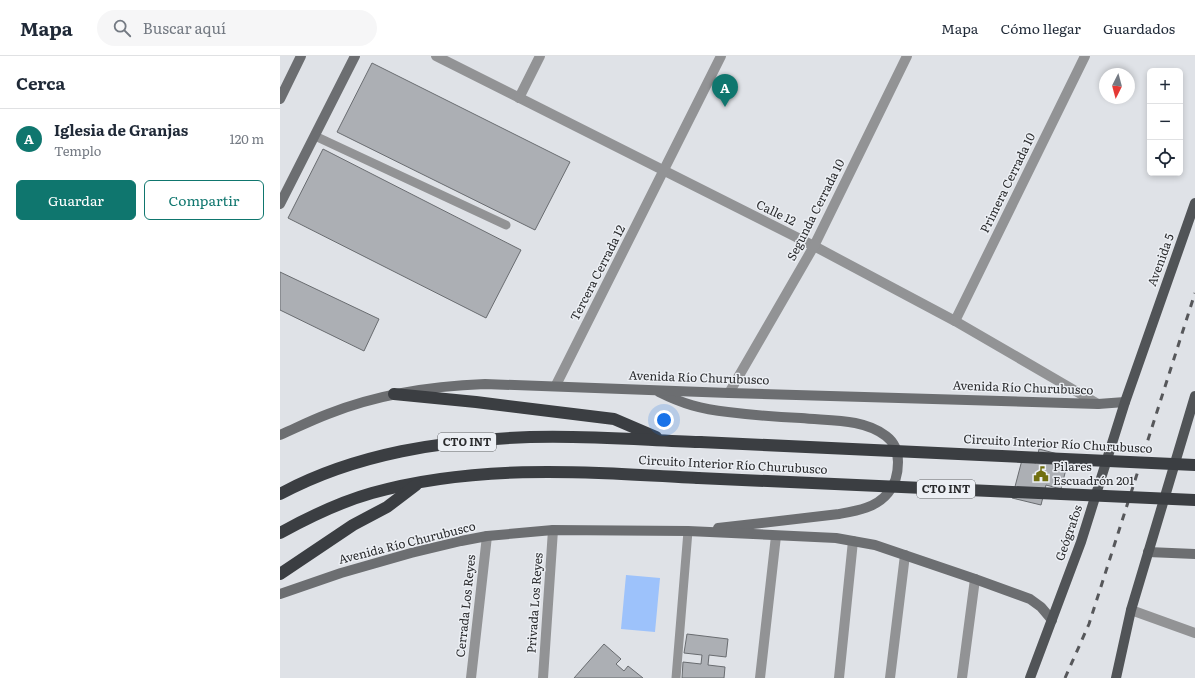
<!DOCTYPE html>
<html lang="es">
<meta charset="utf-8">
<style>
body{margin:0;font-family:Literata,serif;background:#f6f6f7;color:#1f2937}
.controls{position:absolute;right:12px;top:12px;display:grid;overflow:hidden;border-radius:6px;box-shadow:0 2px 6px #0003}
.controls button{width:36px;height:36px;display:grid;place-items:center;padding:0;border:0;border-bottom:1px solid #e0e1e3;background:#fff;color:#1f2937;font:20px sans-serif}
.compass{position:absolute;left:819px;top:12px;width:36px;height:36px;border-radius:50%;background:#fff;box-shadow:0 2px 6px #0003;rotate:186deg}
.you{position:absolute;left:384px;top:364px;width:14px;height:14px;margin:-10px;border:3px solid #fff;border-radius:50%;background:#1a73e8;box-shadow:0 0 0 6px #1a73e833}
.badge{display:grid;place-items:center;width:26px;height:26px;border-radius:50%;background:#0f766e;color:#fff;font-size:13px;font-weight:700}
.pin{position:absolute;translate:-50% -33px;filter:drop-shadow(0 1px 2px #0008)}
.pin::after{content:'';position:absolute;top:21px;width:14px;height:12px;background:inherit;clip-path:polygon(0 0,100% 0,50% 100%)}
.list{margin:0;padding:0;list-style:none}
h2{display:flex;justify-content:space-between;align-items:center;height:52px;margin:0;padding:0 16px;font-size:17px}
h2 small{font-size:13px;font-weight:400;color:#747a83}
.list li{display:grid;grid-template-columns:26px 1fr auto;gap:12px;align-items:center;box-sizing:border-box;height:60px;padding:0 16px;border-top:1px solid #e0e1e3}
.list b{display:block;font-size:15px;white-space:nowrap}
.list p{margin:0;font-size:13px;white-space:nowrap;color:#747a83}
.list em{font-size:13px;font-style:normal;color:#747a83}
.actions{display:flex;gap:8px;padding:12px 16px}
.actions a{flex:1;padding:9px 0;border:1px solid #0f766e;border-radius:6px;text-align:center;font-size:14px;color:#0f766e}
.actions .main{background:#0f766e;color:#fff}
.icon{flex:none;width:22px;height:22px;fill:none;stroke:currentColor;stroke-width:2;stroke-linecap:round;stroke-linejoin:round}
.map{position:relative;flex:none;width:915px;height:622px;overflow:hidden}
header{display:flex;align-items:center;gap:24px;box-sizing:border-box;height:56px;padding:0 20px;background:#fff;border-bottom:1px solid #e0e1e3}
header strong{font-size:19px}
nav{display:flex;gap:22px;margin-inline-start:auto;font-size:14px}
.search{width:280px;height:36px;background:#f6f6f7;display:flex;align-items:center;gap:10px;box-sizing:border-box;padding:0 14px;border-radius:22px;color:#747a83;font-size:15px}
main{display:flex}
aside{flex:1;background:#fff}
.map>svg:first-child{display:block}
.green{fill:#9dc2fb}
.building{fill:#acafb4;stroke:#696c70}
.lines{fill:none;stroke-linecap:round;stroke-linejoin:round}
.service{stroke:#929395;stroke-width:9}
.minor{stroke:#929395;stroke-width:10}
.secondary{stroke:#6c6e71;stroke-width:10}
.primary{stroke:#515457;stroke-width:10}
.motorway{stroke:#3b3e42;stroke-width:12}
.rail{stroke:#56575a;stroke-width:3;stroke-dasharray:7 7;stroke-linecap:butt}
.motorway-bridge{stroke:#3b3e42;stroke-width:12}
.labels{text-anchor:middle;stroke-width:3;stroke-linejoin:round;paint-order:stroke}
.shield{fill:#eceff4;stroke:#646669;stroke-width:1}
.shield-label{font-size:11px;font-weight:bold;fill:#2a2b2d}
.street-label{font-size:12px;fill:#2a2b2d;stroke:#eceff4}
.poi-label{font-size:12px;fill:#2a2b2d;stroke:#eceff4;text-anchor:start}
</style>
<header>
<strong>Mapa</strong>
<div class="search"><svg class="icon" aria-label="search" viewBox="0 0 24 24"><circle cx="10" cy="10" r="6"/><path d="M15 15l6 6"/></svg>Buscar aquí</div>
<nav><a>Mapa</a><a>Cómo llegar</a><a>Guardados</a></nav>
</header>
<main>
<aside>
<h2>Cerca<small></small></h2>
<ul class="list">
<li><span class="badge">A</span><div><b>Iglesia de Granjas</b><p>Templo</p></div><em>120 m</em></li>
</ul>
<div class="actions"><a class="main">Guardar</a><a>Compartir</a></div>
</aside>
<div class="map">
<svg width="915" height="622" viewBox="0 0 915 622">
<rect width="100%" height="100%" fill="#dfe2e7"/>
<!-- green -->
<polygon class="green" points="346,519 380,522 375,576 341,573"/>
<!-- building -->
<g class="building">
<polygon points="92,7 290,106 255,174 57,76"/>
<polygon points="43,93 241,194 206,262 8,162"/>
<polygon points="0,216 99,263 84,295 0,254"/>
<polygon points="759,393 789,401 781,433 766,429 761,449 732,442 742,404 756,407"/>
<polygon points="407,578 448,583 446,601 429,599 428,609 445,611 444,622 402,622 403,606 421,608 422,599 404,597"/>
<polygon points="324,588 341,603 336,608 344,615 348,610 363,622 294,622"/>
</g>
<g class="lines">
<!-- service -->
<g class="service">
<polyline points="35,80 226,169"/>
<polyline points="396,622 408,475"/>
</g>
<!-- minor -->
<g class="minor">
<polyline points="156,0 534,190 675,265 818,348"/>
<polyline points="239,42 260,0"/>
<polyline points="675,265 805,0"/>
<polyline points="276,329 441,0"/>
<polyline points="449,337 534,190 627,0"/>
<polyline points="851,554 915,577"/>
<polyline points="191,622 207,480"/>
<polyline points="263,622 273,474"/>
<polyline points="480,622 496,480"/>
<polyline points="559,622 573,485"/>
<polyline points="610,622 625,499"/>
<polyline points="682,622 695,523"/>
</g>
<!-- secondary -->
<g class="secondary">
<polyline points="0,43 21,0"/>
<polyline points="0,148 75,0"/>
<path d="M379,336c24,12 42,17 69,20 24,3 49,5 73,6 27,3 62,0 85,18 8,6 12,16 12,26 0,11 -3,23 -10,31 -12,15 -32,18 -49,21l-121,14"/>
<path d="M0,379c16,-7 32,-15 48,-21 50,-20 104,-28 157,-30l244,9 369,11 27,-2"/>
<polyline points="868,496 915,498"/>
<polyline points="0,538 61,517 131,497 181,485 207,480 273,474 408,475 556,482 595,489 695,523 750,543 761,551 772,564"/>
</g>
<!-- primary -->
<g class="primary">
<polyline points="750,622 801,486 845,346 915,147"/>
<polyline points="836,622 851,554 915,340"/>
</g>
<!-- motorway -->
<g class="motorway">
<polyline points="114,338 196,346 334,363 376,381"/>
<path d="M0,438c76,-41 165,-54 250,-57 56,-2 113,3 170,5"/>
<path d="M0,477c29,-16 60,-31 92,-40 106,-30 217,-21 326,-15"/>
<polyline points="0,518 73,469 107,451 136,429"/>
</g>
<!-- rail -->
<polyline class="rail" points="785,622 809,568 915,237"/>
<!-- motorway-bridge -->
<g class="motorway-bridge">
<polyline points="420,386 915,409"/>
<polyline points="418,422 915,444"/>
</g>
</g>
<!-- icons -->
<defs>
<g id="civic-bare" transform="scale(1.2)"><path d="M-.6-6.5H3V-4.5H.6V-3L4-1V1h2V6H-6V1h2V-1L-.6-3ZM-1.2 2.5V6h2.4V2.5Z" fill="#706f10" stroke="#eceff4" stroke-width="2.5" paint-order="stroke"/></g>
</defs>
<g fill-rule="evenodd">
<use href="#civic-bare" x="761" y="418"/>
</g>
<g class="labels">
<!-- shield labels -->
<g class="shield">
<rect x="158" y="377" width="58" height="18" rx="3"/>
<rect x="637" y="424" width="58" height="18" rx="3"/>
</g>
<g class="shield-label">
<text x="187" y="390">CTO INT</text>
<text x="666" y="437">CTO INT</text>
</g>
<!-- street labels -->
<g class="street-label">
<text transform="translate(728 127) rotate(-64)" y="4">Primera Cerrada 10</text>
<text transform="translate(536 154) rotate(-63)" y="4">Segunda Cerrada 10</text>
<text transform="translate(496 157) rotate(26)" y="4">Calle 12</text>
<text transform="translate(881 204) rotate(-70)" y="4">Avenida 5</text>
<text transform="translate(318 217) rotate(-63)" y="4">Tercera Cerrada 12</text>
<text transform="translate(419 322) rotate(2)" y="4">Avenida Río Churubusco</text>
<text transform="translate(743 332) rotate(2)" y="4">Avenida Río Churubusco</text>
<text transform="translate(778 388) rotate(3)" y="4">Circuito Interior Río Churubusco</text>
<text transform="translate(453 409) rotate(3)" y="4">Circuito Interior Río Churubusco</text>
<text transform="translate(789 477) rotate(-71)" y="4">Geógrafos</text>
<text transform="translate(127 487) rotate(-14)" y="4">Avenida Río Churubusco</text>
<text transform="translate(255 547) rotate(-86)" y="4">Privada Los Reyes</text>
<text transform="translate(186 550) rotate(-84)" y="4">Cerrada Los Reyes</text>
</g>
<!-- poi labels -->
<g class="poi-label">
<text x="773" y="415">Pilares<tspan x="773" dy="14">Escuadrón 201</tspan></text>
</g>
</g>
</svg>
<div class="controls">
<button>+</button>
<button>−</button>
<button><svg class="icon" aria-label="locate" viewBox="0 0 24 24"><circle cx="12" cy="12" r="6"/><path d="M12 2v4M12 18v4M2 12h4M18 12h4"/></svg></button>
</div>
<svg class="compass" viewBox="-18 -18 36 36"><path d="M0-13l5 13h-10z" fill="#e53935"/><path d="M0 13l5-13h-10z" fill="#747a83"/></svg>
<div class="you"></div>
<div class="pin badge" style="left:445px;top:51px">A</div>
</div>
</main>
